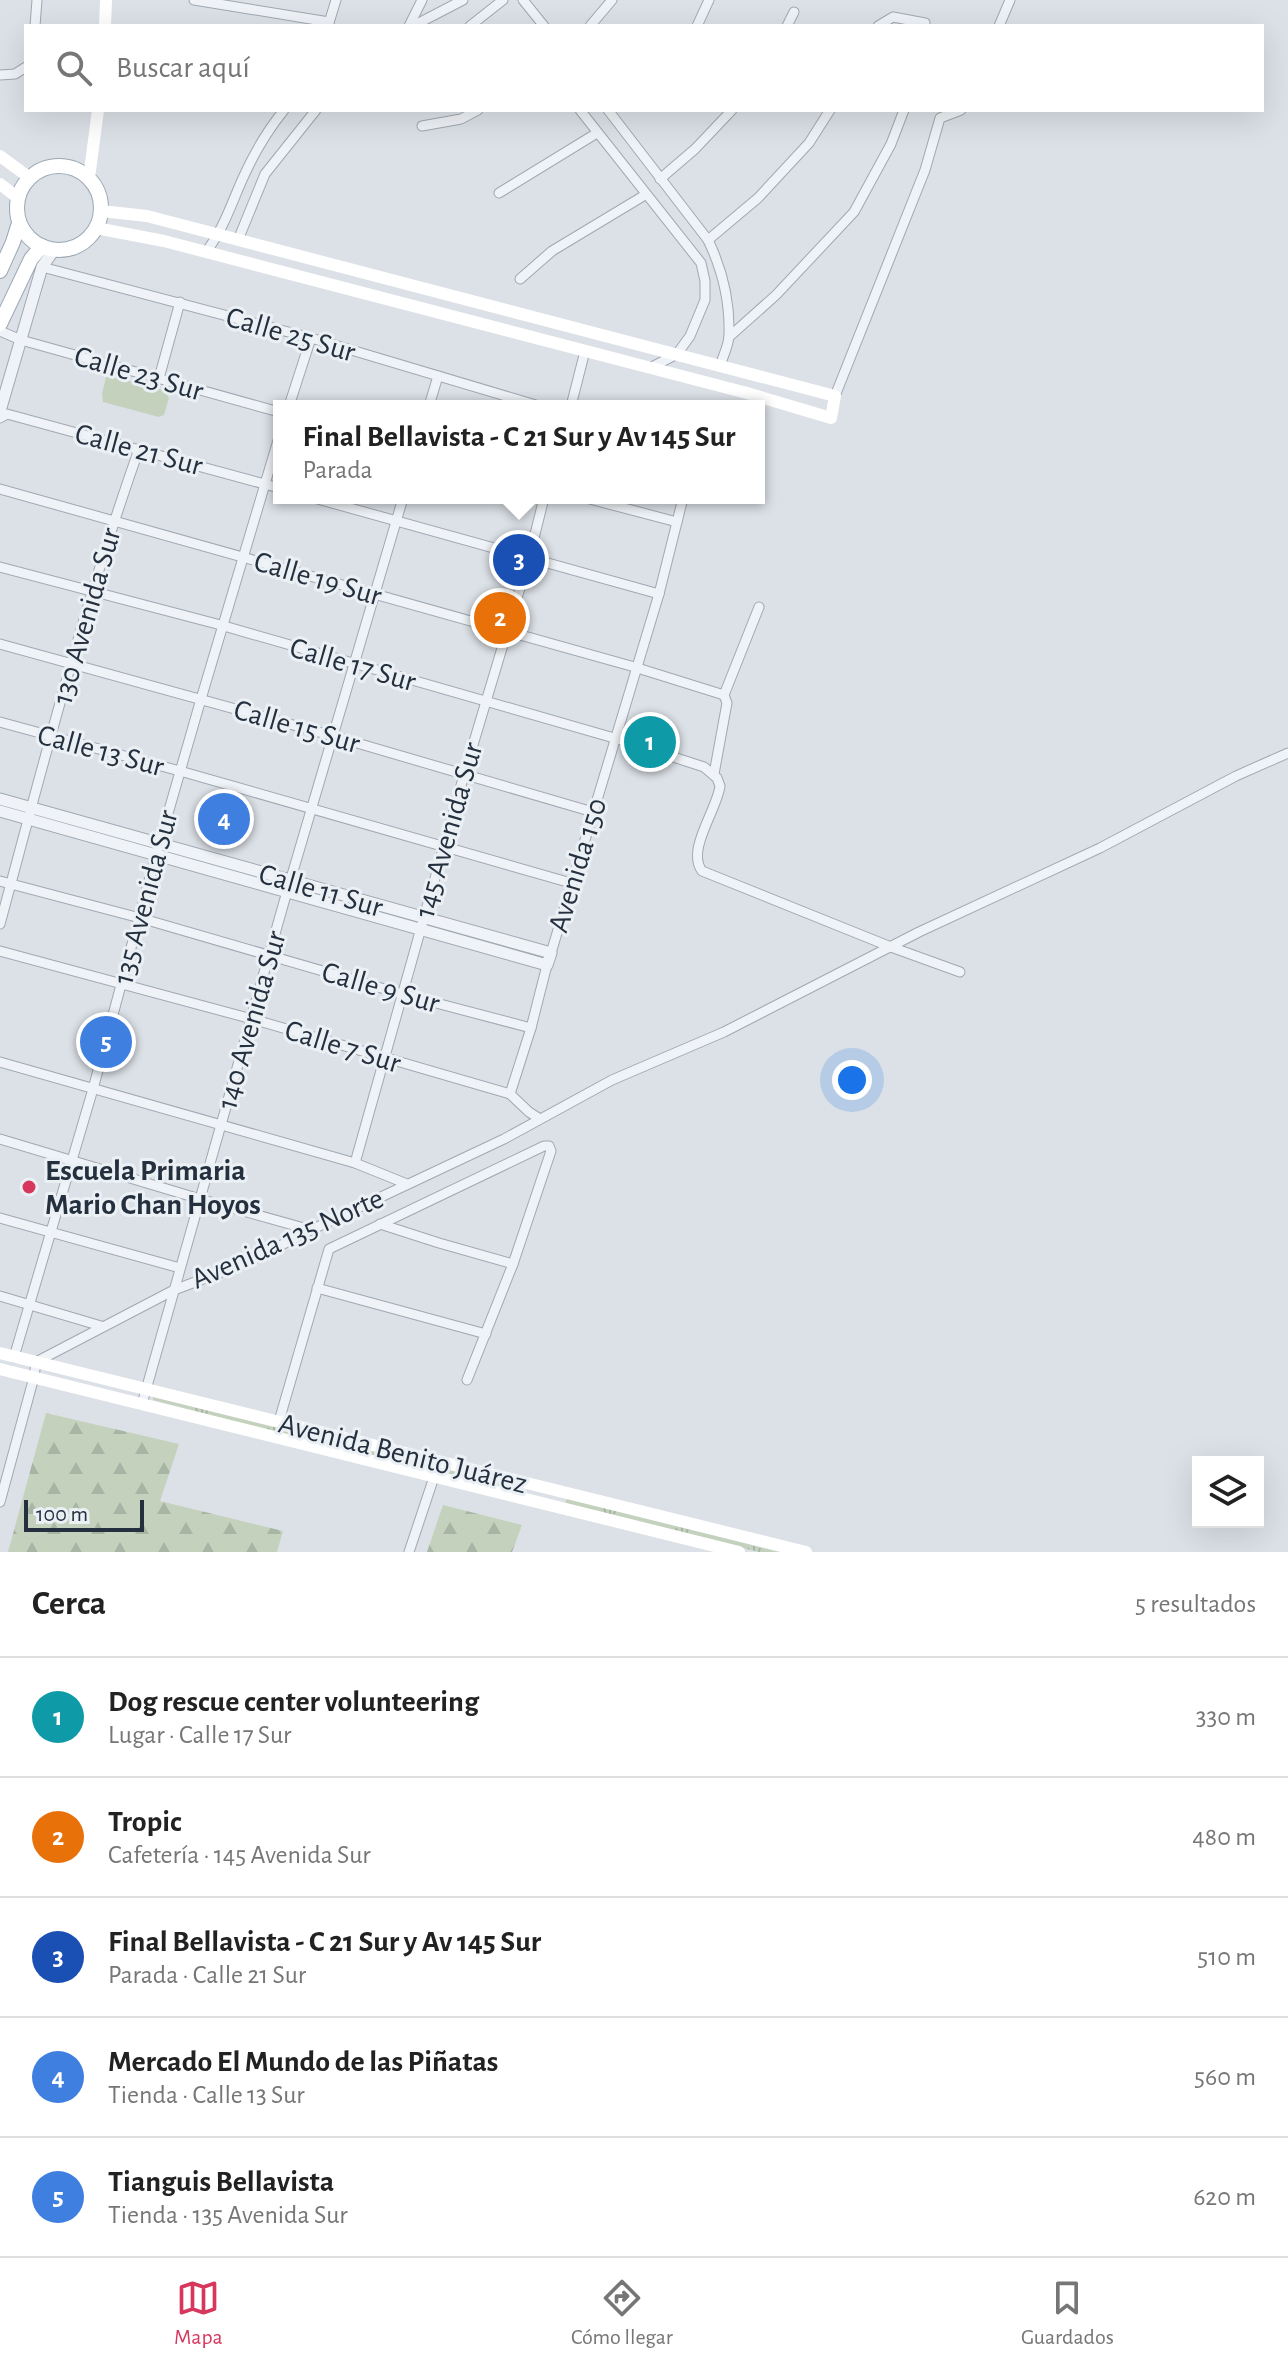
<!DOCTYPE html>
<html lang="es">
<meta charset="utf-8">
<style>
body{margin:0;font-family:"Alegreya Sans",sans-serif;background:#f2f2f2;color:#222}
.controls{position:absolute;right:24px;bottom:24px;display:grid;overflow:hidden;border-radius:0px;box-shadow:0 8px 32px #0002}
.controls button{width:72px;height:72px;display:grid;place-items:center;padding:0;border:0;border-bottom:2px solid #e0e0e0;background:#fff;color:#222;font:40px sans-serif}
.scale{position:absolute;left:24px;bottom:20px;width:120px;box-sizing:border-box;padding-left:8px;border:4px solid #25303f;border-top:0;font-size:22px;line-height:28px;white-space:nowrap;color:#25303f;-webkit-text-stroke:6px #ebf0f5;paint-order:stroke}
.you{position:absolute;left:852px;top:1080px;width:28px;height:28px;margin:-20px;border:6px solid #fff;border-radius:50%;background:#1a73e8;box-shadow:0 0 0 12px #1a73e833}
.badge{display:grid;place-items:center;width:52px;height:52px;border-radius:50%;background:#d7375c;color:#fff;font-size:26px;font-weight:700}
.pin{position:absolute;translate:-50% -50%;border:4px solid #fff;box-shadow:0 2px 8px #0006}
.popup{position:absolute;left:273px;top:400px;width:492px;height:104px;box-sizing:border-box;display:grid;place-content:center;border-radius:0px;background:#fff;filter:drop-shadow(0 2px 6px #0005);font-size:26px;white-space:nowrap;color:#767676}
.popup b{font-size:30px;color:#222}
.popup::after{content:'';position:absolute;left:50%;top:100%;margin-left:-16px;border:16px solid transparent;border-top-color:#fff}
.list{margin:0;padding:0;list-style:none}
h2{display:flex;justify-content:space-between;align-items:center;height:104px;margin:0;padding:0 32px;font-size:34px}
h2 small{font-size:26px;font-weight:400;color:#767676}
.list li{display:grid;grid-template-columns:52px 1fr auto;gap:24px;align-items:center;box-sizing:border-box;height:120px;padding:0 32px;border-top:2px solid #e0e0e0}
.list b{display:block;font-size:30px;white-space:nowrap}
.list p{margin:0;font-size:26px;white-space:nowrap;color:#767676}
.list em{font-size:26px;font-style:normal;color:#767676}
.icon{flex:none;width:44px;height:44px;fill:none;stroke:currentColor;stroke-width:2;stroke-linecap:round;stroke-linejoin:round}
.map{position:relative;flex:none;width:1288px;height:1552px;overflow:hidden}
.search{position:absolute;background:#fff;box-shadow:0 8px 32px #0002;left:24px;right:24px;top:24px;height:88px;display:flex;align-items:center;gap:20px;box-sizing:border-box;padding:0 28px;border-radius:0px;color:#767676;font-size:30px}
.sheet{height:704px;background:#fff}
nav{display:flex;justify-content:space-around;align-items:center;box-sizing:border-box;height:112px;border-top:2px solid #e0e0e0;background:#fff;font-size:22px;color:#767676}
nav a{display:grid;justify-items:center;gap:4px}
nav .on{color:#d7375c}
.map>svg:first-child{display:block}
.grass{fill:url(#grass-tufts)}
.forest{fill:url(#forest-firs)}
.pitch{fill:#c4d2bd}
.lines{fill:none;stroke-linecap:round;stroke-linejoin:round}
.minor-casing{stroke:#a1a8b1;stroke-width:11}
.tertiary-casing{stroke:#a1a8b1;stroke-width:13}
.primary-casing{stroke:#9ba7b4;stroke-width:16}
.minor{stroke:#eff2f6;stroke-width:9}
.tertiary{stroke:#eff2f6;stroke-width:11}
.secondary{stroke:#fff;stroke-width:12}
.primary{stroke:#fff;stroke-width:14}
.poi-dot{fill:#d7375c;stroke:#ebf0f5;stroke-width:3}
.labels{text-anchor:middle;stroke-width:6;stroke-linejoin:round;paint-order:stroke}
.street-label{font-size:30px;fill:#25303f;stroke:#ebf0f5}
.poi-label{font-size:30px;font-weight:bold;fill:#25303f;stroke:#ebf0f5;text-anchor:start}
</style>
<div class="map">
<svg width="1288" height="1552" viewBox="0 0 1288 1552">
<defs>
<pattern id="grass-tufts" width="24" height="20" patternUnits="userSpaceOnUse" patternTransform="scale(2)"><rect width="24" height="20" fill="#c4d2bd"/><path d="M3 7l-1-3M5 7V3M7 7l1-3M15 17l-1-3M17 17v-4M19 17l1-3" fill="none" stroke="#a8b5a4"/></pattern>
<pattern id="forest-firs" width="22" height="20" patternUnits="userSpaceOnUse" patternTransform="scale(2)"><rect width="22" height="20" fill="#c4d2bd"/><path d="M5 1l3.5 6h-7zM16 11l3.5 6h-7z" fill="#a8b5a4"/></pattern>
</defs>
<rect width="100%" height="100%" fill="#dce1e7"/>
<!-- grass -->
<g class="grass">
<polygon points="153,1396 520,1487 522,1491 334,1447 153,1400"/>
<polygon points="567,1498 779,1552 759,1552 565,1503"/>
</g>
<!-- forest -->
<g class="forest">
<polygon points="46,1413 179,1444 160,1501 283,1531 277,1552 8,1552"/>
<polygon points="443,1505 522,1525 512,1552 427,1552"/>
</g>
<!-- pitch -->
<polygon class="pitch" points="109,376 164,390 169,398 164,415 159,417 103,402 102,394 106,377"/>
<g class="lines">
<!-- minor casing -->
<g class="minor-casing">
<g id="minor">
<polyline points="194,0 329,22"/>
<polyline points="523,0 544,26"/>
<polyline points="35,26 37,0"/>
<polyline points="328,26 336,0"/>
<polyline points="409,26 422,0"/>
<polyline points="413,26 463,0"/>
<polyline points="470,26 503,0"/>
<polyline points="590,26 612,0"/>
<polyline points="697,26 709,0"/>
<polyline points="787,26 794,12"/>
<polyline points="878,26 893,17 925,23 925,26"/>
<polyline points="999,26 1010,0"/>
<polyline points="0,75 15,74 26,67"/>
<polyline points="580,110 701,263 705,281 705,300 690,336 677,354 650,368"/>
<path d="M608,110l100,130c14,29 22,63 21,95 0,10 -6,21 -9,31"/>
<polyline points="422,126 461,119 478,110"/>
<polyline points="660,179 695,149 732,110"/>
<polyline points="499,193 597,133"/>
<polyline points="238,240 265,174 316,110"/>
<polyline points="708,240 758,198 809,143 830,110"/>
<path d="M206,252c17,-22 25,-47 36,-72 11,-25 25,-49 42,-70"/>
<polyline points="42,267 311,338 539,406"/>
<polyline points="520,279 552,251 645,195"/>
<polyline points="0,331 21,340 279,412"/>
<polyline points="729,337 776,295 854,212 891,144 904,110"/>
<polyline points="159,378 180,302"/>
<polyline points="835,396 925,170 940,118 961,110"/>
<polyline points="289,406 311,338"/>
<polyline points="429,406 438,376"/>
<polyline points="571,406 585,351"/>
<polyline points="0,418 7,414 279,488"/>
<polyline points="0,489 631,666 724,695"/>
<polyline points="314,498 659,594"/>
<polyline points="586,498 677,522"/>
<path d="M0,567l217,57 404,116 83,27 13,11 3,8c-3,24 -34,64 -18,85l189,76 69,25"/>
<polyline points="0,644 333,736 593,812"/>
<polyline points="0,722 187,773 571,883"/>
<polyline points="714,774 727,703 724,695 759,607"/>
<polyline points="0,881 140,918 402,994 531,1028"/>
<path d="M0,924c43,-159 84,-320 139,-475"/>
<polyline points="0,951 252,1019 510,1094 529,1112 540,1119"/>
<polyline points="551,953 659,594 683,498"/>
<polyline points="0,1062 355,1163 407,1184"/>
<polyline points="510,1094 531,1028 547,965"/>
<polyline points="0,1139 200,1199 311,1230"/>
<polyline points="355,1163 464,775 529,558 544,498"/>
<polyline points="0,1218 180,1268"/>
<polyline points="380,1224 439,1243 513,1264"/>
<polyline points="317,1288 486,1334"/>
<polyline points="0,1296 101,1326"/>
<polyline points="14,1357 93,1089 156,855 201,699 279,437"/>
<polyline points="142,1404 284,902 403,498"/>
<polyline points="279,1421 329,1249 544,1146 549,1146 551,1151 513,1264 467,1380"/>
<polyline points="0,1502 34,1377 36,1362 174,1290 248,1262 311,1230 504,1139 612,1080 724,1032 919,932 1100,848 1236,776 1288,753"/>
<polyline points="409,1552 434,1477"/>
</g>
</g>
<!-- tertiary casing -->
<g class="tertiary-casing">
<g id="tertiary">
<polyline points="0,411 42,267 54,250"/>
<polyline points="0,799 551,953 547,965 0,811"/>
</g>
</g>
<!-- primary casing -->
<g class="primary-casing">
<g id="primary">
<circle cx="59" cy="208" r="42"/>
<polyline points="0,271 13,242 19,223"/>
<polyline points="0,324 31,259 42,246"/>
</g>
</g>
<!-- minor -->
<use href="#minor" class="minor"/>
<!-- tertiary -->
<use href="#tertiary" class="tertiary"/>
<!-- secondary -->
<g class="secondary">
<polyline points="105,26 106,0"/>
<polyline points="0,156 30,178"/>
<polyline points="89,178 98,110"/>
<polyline points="0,184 18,198"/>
<polyline points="96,228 164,241 747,393 831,418 835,396 147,216 101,211"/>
<polyline points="0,1353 806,1552"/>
<polyline points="0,1369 739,1552"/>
</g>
<!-- primary -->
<use href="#primary" class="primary"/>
</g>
<!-- markers -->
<circle class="poi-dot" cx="29" cy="1187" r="8"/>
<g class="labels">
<!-- street labels -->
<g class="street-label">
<text transform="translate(291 334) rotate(16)" y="10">Calle 25 Sur</text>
<text transform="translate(139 373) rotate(16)" y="10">Calle 23 Sur</text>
<text transform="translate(139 449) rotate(15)" y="10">Calle 21 Sur</text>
<text transform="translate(318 578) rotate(16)" y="10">Calle 19 Sur</text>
<text transform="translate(86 616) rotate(-74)" y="10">130 Avenida Sur</text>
<text transform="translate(353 664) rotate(16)" y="10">Calle 17 Sur</text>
<text transform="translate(297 726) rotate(16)" y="10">Calle 15 Sur</text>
<text transform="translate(101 750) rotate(15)" y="10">Calle 13 Sur</text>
<text transform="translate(448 830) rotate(-74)" y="10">145 Avenida Sur</text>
<text transform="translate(577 865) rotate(-73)" y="10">Avenida 150</text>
<text transform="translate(321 890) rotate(16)" y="10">Calle 11 Sur</text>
<text transform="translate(145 897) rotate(-75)" y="10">135 Avenida Sur</text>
<text transform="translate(381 987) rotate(16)" y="10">Calle 9 Sur</text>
<text transform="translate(251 1020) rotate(-74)" y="10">140 Avenida Sur</text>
<text transform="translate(343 1046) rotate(17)" y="10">Calle 7 Sur</text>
<text transform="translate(287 1238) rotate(-24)" y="10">Avenida 135 Norte</text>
<text transform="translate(403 1453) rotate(14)" y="10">Avenida Benito Juárez</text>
</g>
<!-- poi labels -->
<g class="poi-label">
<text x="45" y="1180">Escuela Primaria<tspan x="45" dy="34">Mario Chan Hoyos</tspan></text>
</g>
</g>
</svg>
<div class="controls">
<button><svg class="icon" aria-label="layers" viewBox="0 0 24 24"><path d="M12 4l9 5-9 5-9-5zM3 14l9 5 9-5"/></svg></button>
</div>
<div class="scale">100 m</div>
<div class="you"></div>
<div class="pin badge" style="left:650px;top:742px;background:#0f9aa8">1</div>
<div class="pin badge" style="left:500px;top:618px;background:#e8710a">2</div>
<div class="pin badge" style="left:519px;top:560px;background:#1a4fb4">3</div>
<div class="popup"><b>Final Bellavista - C 21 Sur y Av 145 Sur</b>Parada</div>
<div class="pin badge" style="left:224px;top:819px;background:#3f7fe0">4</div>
<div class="pin badge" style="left:106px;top:1042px;background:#3f7fe0">5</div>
<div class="search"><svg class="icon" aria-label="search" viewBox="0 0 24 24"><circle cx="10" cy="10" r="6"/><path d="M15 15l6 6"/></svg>Buscar aquí</div>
</div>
<section class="sheet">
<h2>Cerca<small>5 resultados</small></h2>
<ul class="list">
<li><span class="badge" style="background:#0f9aa8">1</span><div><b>Dog rescue center volunteering</b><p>Lugar · Calle 17 Sur</p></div><em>330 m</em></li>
<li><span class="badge" style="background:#e8710a">2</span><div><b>Tropic</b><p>Cafetería · 145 Avenida Sur</p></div><em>480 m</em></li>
<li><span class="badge" style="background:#1a4fb4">3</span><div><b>Final Bellavista - C 21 Sur y Av 145 Sur</b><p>Parada · Calle 21 Sur</p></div><em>510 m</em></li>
<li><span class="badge" style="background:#3f7fe0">4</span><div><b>Mercado El Mundo de las Piñatas</b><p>Tienda · Calle 13 Sur</p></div><em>560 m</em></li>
<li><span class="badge" style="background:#3f7fe0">5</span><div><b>Tianguis Bellavista</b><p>Tienda · 135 Avenida Sur</p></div><em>620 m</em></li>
</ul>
</section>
<nav>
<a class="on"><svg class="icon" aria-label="map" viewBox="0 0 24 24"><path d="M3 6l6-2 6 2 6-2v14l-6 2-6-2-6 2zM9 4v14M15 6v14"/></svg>Mapa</a>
<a><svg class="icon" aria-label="directions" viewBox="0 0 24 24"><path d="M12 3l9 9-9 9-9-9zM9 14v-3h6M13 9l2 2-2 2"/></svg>Cómo llegar</a>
<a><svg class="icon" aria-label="saved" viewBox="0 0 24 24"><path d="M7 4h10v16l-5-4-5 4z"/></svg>Guardados</a>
</nav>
